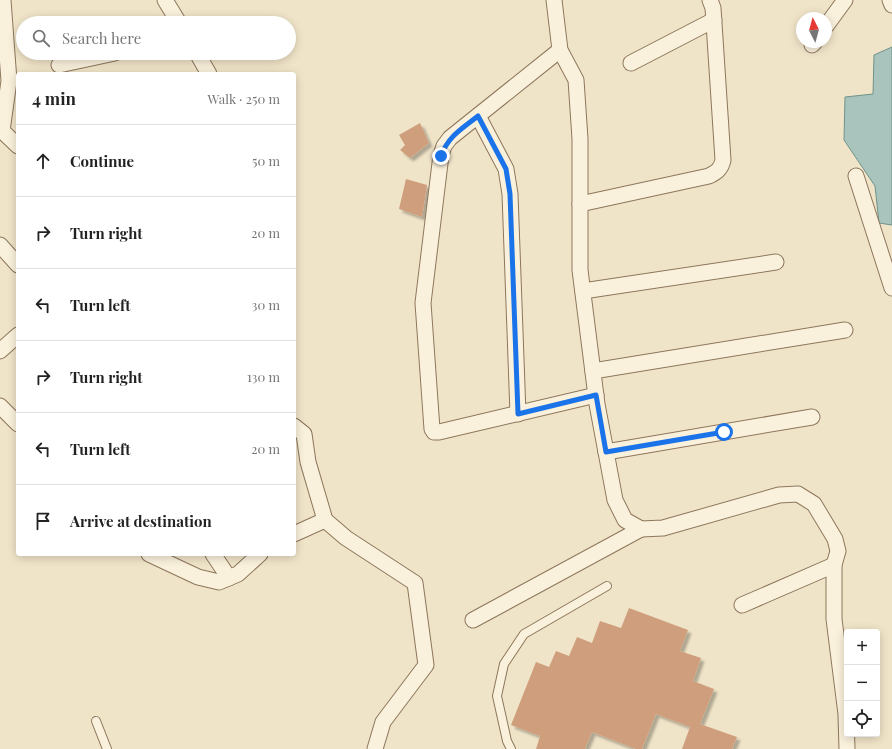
<!DOCTYPE html>
<meta charset="utf-8">
<style>
body{margin:0;font-family:"Playfair Display",serif;background:#f2f2f2;color:#222}
.controls{position:absolute;right:12px;bottom:12px;display:grid;overflow:hidden;border-radius:4px;box-shadow:0 2px 10px #0003}
.controls button{width:36px;height:36px;display:grid;place-items:center;padding:0;border:0;border-bottom:1px solid #e0e0e0;background:#fff;color:#222;font:20px sans-serif}
.compass{position:absolute;left:796px;top:12px;width:36px;height:36px;border-radius:50%;background:#fff;box-shadow:0 2px 10px #0003;rotate:354deg}
.stop{position:absolute;width:12px;height:12px;margin:-9px;border:3px solid #1a73e8;border-radius:50%;background:#fff}
.stop.end{background:#1a73e8;border-color:#fff;box-shadow:0 1px 4px #0008}
.list{margin:0;padding:0;list-style:none}
h2{display:flex;justify-content:space-between;align-items:center;height:52px;margin:0;padding:0 16px;font-size:17px}
h2 small{font-size:13px;font-weight:400;color:#767676}
.list li{display:grid;grid-template-columns:26px 1fr auto;gap:12px;align-items:center;box-sizing:border-box;height:72px;padding:0 16px;border-top:1px solid #e0e0e0}
.list b{display:block;font-size:15px;white-space:nowrap}
.list em{font-size:13px;font-style:normal;color:#767676}
.icon{flex:none;width:22px;height:22px;fill:none;stroke:currentColor;stroke-width:2;stroke-linecap:round;stroke-linejoin:round}
.map{position:relative;flex:none;width:892px;height:749px;overflow:hidden}
.search{position:absolute;background:#fff;box-shadow:0 2px 10px #0003;left:16px;top:16px;width:280px;height:44px;display:flex;align-items:center;gap:10px;box-sizing:border-box;padding:0 14px;border-radius:22px;color:#767676;font-size:15px}
.panel{position:absolute;background:#fff;box-shadow:0 2px 10px #0003;left:16px;top:72px;width:280px;height:484px;border-radius:4px}
.map>svg:first-child{display:block}
.water{fill:#a9c4bc;stroke:#6f938a}
.building{fill:#cf9f7d;filter:url(#shadow)}
.lines{fill:none;stroke-linecap:round;stroke-linejoin:round}
.service-casing{stroke:#8d765c;stroke-width:10}
.minor-casing{stroke:#8d765c;stroke-width:17}
.service{stroke:#faf1dc;stroke-width:8}
.minor{stroke:#faf1dc;stroke-width:15}
.route{stroke:#1a73e8;stroke-width:5}
</style>
<div class="map">
<svg width="892" height="749" viewBox="0 0 892 749">
<defs>
<filter id="shadow"><feDropShadow dx="3.5" dy="3.5" stdDeviation="1" flood-color="#0004"/></filter>
</defs>
<rect width="100%" height="100%" fill="#f0e4c8"/>
<!-- water -->
<polygon class="water" points="892,47 892,225 879,223 875,186 844,140 845,97 873,94 874,55"/>
<!-- building -->
<g class="building">
<polygon points="420,123 429,143 410,158 400,150 405,145 399,135"/>
<polygon points="406,179 427,185 422,217 399,209"/>
<polygon points="629,608 688,630 680,651 701,658 693,681 714,689 700,724 737,737 732,749 682,749 690,727 656,714 642,749 636,749 592,732 585,749 536,749 540,736 511,725 536,662 549,667 556,651 569,656 577,637 592,643 600,621 621,628"/>
</g>
<g class="lines">
<!-- service casing -->
<g class="service-casing">
<g id="service">
<polyline points="96,721 107,749"/>
<polyline points="511,749 507,741 497,696 504,664 524,634 607,586"/>
</g>
</g>
<!-- minor casing -->
<g class="minor-casing">
<g id="minor">
<polyline points="165,0 179,23"/>
<polyline points="554,0 560,50 576,80 580,139 580,270 597,404 615,500 625,520 641,529 663,528 779,495 798,494 814,504 835,539 838,551 834,565 834,619 846,714 847,749"/>
<polyline points="890,0 892,5"/>
<polyline points="826,26 845,0"/>
<polyline points="812,45 815,42"/>
<polyline points="560,50 450,138 444,146 441,155 423,303 432,429 434,432 439,432 596,395"/>
<polyline points="197,53 209,74"/>
<polyline points="631,63 714,20"/>
<polyline points="59,65 115,53"/>
<polyline points="478,116 506,169 510,194 518,414"/>
<polyline points="0,129 18,146"/>
<polyline points="0,131 2,131 9,81 3,0"/>
<polyline points="856,176 892,288"/>
<path d="M580,204l129,-28c8,-4 12,-7 14,-16l-10,-152 -3,-8"/>
<polyline points="0,245 18,265"/>
<polyline points="583,291 776,262"/>
<polyline points="0,351 18,335"/>
<polyline points="593,371 845,330"/>
<polyline points="0,406 18,424"/>
<polyline points="294,426 304,434 308,462 325,520 346,538 415,583 426,665 383,722 375,749"/>
<polyline points="606,452 812,417"/>
<polyline points="294,534 325,520"/>
<polyline points="149,554 198,577 219,582 238,574 260,554"/>
<polyline points="213,554 229,578"/>
<polyline points="742,605 834,565"/>
<polyline points="473,620 641,529"/>
</g>
</g>
<!-- service -->
<use href="#service" class="service"/>
<!-- minor -->
<use href="#minor" class="minor"/>
</g>
<g class="lines">
<!-- route -->
<path class="route" d="M441,156c7,-20 22,-28 37,-40l28,53 4,25 8,220 78,-19 10,57 118,-20"/>
</g>
</svg>
<div class="controls">
<button>+</button>
<button>−</button>
<button><svg class="icon" aria-label="locate" viewBox="0 0 24 24"><circle cx="12" cy="12" r="6"/><path d="M12 2v4M12 18v4M2 12h4M18 12h4"/></svg></button>
</div>
<svg class="compass" viewBox="-18 -18 36 36"><path d="M0-13l5 13h-10z" fill="#e53935"/><path d="M0 13l5-13h-10z" fill="#767676"/></svg>
<div class="stop" style="left:724px;top:432px"></div>
<div class="stop end" style="left:441px;top:156px"></div>
<div class="search"><svg class="icon" aria-label="search" viewBox="0 0 24 24"><circle cx="10" cy="10" r="6"/><path d="M15 15l6 6"/></svg>Search here</div>
<section class="panel">
<h2>4 min<small>Walk · 250 m</small></h2>
<ul class="list">
<li><svg class="icon" aria-label="ahead" viewBox="0 0 24 24"><path d="M12 20V5M6 11l6-6 6 6"/></svg><div><b>Continue</b></div><em>50 m</em></li>
<li><svg class="icon" aria-label="right" viewBox="0 0 24 24"><path d="M7 20v-9h11M14 6l5 5-5 5"/></svg><div><b>Turn right</b></div><em>20 m</em></li>
<li><svg class="icon" aria-label="left" viewBox="0 0 24 24"><path d="M17 20v-9H6M10 6l-5 5 5 5"/></svg><div><b>Turn left</b></div><em>30 m</em></li>
<li><svg class="icon" aria-label="right" viewBox="0 0 24 24"><path d="M7 20v-9h11M14 6l5 5-5 5"/></svg><div><b>Turn right</b></div><em>130 m</em></li>
<li><svg class="icon" aria-label="left" viewBox="0 0 24 24"><path d="M17 20v-9H6M10 6l-5 5 5 5"/></svg><div><b>Turn left</b></div><em>20 m</em></li>
<li><svg class="icon" aria-label="arrive" viewBox="0 0 24 24"><path d="M6 21V4h12l-3 4 3 4H6"/></svg><div><b>Arrive at destination</b></div></li>
</ul>
</section>
</div>
